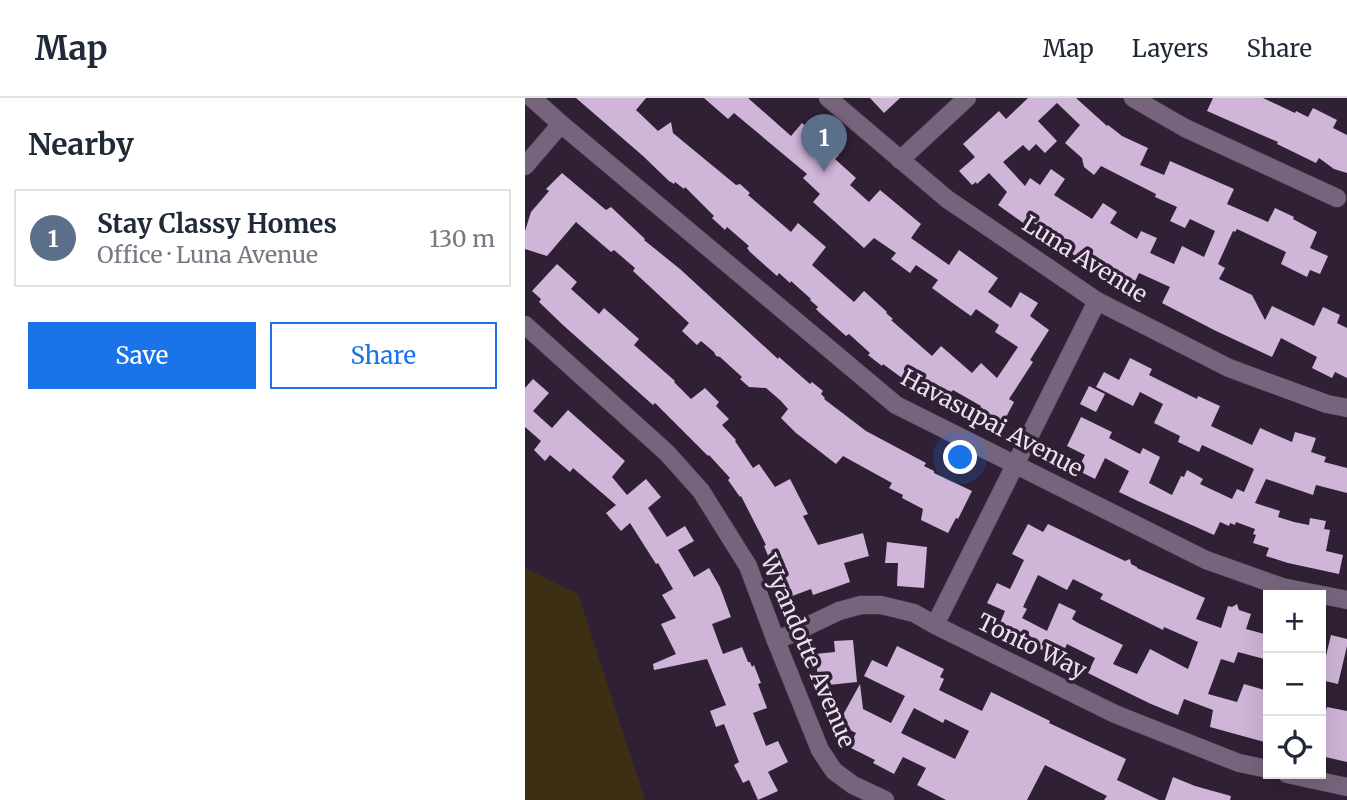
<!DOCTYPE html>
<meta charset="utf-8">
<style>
body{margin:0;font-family:Merriweather,serif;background:#f2f2f3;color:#1f2937}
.controls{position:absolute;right:21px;bottom:21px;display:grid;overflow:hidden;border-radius:0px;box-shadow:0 7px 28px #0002}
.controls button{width:63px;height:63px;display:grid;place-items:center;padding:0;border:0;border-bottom:2px solid #e0e1e3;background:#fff;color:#1f2937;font:35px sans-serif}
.you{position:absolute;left:436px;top:360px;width:24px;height:24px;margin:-18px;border:5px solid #fff;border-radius:50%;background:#1a73e8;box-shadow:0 0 0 10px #1a73e833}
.badge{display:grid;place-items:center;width:46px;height:46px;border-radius:50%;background:#1a73e8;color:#fff;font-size:23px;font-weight:700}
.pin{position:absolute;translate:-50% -58px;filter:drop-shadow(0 2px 4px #0008)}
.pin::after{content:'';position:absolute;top:37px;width:24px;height:21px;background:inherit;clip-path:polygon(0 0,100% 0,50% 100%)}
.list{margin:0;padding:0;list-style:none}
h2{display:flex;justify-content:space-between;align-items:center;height:91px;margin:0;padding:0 28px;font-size:30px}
h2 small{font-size:23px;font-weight:400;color:#747a83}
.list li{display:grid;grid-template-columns:46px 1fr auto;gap:21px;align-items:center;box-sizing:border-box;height:98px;margin:0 14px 14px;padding:0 14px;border:2px solid #e0e1e3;border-radius:0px}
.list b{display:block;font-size:26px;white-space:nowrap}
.list p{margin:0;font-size:23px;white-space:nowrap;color:#747a83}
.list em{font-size:23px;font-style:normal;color:#747a83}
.actions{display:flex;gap:14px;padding:21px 28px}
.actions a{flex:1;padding:16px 0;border:2px solid #1a73e8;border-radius:0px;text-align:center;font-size:24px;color:#1a73e8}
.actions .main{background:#1a73e8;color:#fff}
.icon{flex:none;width:38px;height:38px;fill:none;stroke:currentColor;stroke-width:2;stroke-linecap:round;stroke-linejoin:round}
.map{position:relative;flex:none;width:822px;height:702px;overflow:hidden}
header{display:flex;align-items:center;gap:42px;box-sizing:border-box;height:98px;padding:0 35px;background:#fff;border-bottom:2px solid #e0e1e3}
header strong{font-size:33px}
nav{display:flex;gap:38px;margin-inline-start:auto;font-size:24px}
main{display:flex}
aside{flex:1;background:#fff}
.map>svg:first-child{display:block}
.green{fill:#3d2f13}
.building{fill:#cfb5d8;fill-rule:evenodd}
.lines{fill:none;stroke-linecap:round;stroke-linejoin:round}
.minor-casing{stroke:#4b3d4f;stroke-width:19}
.minor{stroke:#76647d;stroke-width:18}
.labels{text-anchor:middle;stroke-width:7;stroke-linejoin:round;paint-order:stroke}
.street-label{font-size:23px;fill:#ebe1ef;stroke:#302035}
</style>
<header>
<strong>Map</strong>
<nav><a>Map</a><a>Layers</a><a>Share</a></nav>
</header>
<main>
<aside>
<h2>Nearby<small></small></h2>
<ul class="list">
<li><span class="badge" style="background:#5c6f8a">1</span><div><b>Stay Classy Homes</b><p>Office · Luna Avenue</p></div><em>130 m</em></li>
</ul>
<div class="actions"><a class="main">Save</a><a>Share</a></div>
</aside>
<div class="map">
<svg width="822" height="702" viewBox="0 0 822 702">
<rect width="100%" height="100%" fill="#302035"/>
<!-- green -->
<polygon class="green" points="0,470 53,496 120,702 0,702"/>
<!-- building -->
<g class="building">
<polygon points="51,0 121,0 111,12 133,33 146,24 148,35 154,40 211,87 215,86 225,95 223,97 266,134 273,125 301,149 287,167 329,204 339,193 362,214 361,215 368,221 366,222 407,258 416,248 447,275 456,265 472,280 493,249 470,234 474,227 451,211 446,218 429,206 407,190 413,182 391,167 385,175 366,161 371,155 349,140 339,150 288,104 295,96 278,80 282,76 209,15 203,21 179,0 223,0 266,38 277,25 314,57 310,61 331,80 325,87 344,104 355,92 396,126 386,140 424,167 434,152 473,180 463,194 486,210 495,194 513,205 505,218 524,232 505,262 508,264 484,301 489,304 479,323 477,321 471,332 449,321 456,308 428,292 417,305 398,291 396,293 379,278 377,280 358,266 357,268 343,257 345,255 324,236 321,238 295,215 291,211 293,209 285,202 286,201 266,183 265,185 254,175 252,178 225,154 222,150 224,148 202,129 200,132 187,120 189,118 160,89 159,91 150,84 149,86 144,83 118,58"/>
<polygon points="345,0 375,0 359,15"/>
<path d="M503,0h48l31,28 1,-1 14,11 26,12 -8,17 24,10 6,-14 64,28 -7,15 41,18 7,-14 19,9 -1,2 24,13 -7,16 18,8 -8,18 -10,-4 -3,7 -26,-13 5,-12 -49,-23 -2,3 -2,-1 -15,33 7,4 -6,11 33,16 13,25 7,-14 42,20 9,-19 17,8 -3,8 10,5v50l-12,-6 -3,6 -20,-10 5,-11 -36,-19 -9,19 -56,-26 -54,-28 8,-16 -31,-14 -7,15 -29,-14 -52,-34 3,-4 -25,-16 -3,5 -28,-20 9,-13 -18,-19 -12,11 -1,-2 -4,3 -13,-14 16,-14 -12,-13 36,-33 7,8zM532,5l23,22 -15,18 17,15 2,9 10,8 7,-9 55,28 -1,3 22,10 -7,14 15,7 5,-9 25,12 -11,26 -22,-11 -8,18 -24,-11 7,-15 -16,-7 -4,8 -27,-16 7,-11 -14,-9 -11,16 -38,-24 11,-16 -14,-10 -11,16 -10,-7 -5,8 -22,-24 20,-17 6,6 7,-7 9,9 12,-12 -19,-20z"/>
<polygon points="688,0 738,0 770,15 771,13 783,19 788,10 812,22 808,30 822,37 822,75 809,71 794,60 791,65 752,46 753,44 682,13"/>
<polygon points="37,75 81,112 86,109 120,141 119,142 155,171 253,261 254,259 285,286 287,284 298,293 296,296 300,300 299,301 341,333 401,365 399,368 409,373 409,375 447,393 433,421 431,420 423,435 396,422 398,411 377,400 378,397 364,390 367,385 318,358 311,366 271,335 256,320 263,311 256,303 241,290 224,289 215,281 217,279 195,259 191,258 189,254 176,243 172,247 157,233 164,225 108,173 110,170 89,152 86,154 51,124 22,158 0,151 0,133 6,114 24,93 21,91"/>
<polygon points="32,166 52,184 46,191 74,216 79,210 114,241 109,247 150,283 149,284 166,301 180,290 194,304 191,308 204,321 197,327 211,342 210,343 228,370 234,366 250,389 265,381 283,416 278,418 293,447 338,435 344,458 319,465 325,484 288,497 286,491 262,500 249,464 246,465 239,448 241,447 216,398 215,399 203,382 205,380 184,357 183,358 130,305 128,307 39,228 14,204 16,201 7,193"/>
<polygon points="605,260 627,271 624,277 672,301 673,298 695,308 686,328 727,347 735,330 767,344 770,334 791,340 786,354 801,359 799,364 822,370 822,395 791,387 788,397 741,381 730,405 755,413 753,419 769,424 784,427 785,420 801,423 799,431 805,432 801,453 818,457 814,476 763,465 741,458 744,450 728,445 731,437 728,436 730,431 711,424 710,427 705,425 704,428 695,424 689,437 615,404 594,394 604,373 580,360 570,381 552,372 560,357 542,348 556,319 587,334 584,340 615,356 618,350 635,359 624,385 647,397 656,378 659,379 662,372 678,381 675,386 707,401 712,391 719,394 729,371 677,347 674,354 653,344 655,338 629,325 638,306 615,294 608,308 571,289 579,274 594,282"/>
<polygon points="8,281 24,295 8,313 27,330 43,312 100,363 87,379 102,397 121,381 136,399 123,410 142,439 160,428 169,443 153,452 169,479 184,470 195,489 206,519 187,526 198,556 217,549 223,564 225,564 227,569 229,567 236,585 233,586 242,610 228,615 241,648 253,643 263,664 243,674 253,693 233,702 224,682 218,685 209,667 214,664 199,626 191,629 185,613 201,607 182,561 129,572 128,566 151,556 136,526 151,520 137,497 148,491 133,465 131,466 105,425 96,433 81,415 91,407 48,370 45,374 25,357 20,363 9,352 16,343 0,329 0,290"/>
<polygon points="564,288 580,296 571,314 555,306"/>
<path d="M503,426l15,8 5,-8 77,37 5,-2 1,5 6,3v1l68,30 -9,21 25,9 7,-22 4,1 5,-3 2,6 12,4 -5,15 22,6v25l-30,-8 -4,11 -13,-4 -13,35 29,8 7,-18 24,7v52l-58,-16 3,-17 -29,-11 -6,16 -27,-11 -45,-22 -18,-9 7,-15 -28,-14 -7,15 -62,-31 7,-17 -18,-8 10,-20 13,6 14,-29 -12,-6zM513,477l29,15 6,-11 30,15 -3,5 63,31 1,-3 34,15 -10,27 -38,-20 -13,25 -24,-10 10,-19 -45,-22 -6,-4 4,-8 -17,-8 -12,28 -25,-13 5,-9 -4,-2z"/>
<polygon points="362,444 402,449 399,490 372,488 373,465 360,465"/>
<polygon points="806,537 822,541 822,548 813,586 796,582 796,557 801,558"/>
<polygon points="328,542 332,584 294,588 290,556 310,554 309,543"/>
<path d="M372,548l47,23 -4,8 4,2 -5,11 43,21 9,-19 59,29 -1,2 77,36 -9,21 42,20h-55l3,-4 -62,-31 -18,35h-81l-29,-15 9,-17 -23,-11 -9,17 -21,-11 2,-3 -26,-13 7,-14 -18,-9 22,-40 3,25 28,14 14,-27 -41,-20 8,-16 15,7zM389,610l29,15 2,-4 24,12 -14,28 -54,-26z"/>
<polygon points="802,609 822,613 822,664 796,658 796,618 799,619"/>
<polygon points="648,679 670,688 706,698 705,702 640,702"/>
</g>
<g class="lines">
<!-- minor casing -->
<g class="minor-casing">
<g id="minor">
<polyline points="7,0 36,26 371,307 681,462 757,489 822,502"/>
<polyline points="303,0 422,101 572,203 704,270 802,306 822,310"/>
<polyline points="608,0 660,30 812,100"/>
<polyline points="375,62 442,0"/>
<polyline points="0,68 36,26"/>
<polyline points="0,227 142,355 176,393 223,468 251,543 295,652 309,673 328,687 360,702"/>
<polyline points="410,527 572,203"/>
<polyline points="251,543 314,513 336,507 356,507 389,515 410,527 590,616 714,665 743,671"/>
<polyline points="762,676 822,689"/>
</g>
</g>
<!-- minor -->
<use href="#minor" class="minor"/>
</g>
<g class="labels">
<!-- street labels -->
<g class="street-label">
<text transform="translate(560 161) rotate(32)" y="8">Luna Avenue</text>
<text transform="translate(467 325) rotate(28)" y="8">Havasupai Avenue</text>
<text transform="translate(507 548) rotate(26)" y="8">Tonto Way</text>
<text transform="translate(283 553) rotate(67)" y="8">Wyandotte Avenue</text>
</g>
</g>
</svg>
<div class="controls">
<button>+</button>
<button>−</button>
<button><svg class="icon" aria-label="locate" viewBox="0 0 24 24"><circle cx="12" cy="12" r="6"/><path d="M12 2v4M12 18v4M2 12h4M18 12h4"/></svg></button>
</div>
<div class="you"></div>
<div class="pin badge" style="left:299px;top:74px;background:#5c6f8a">1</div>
</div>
</main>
